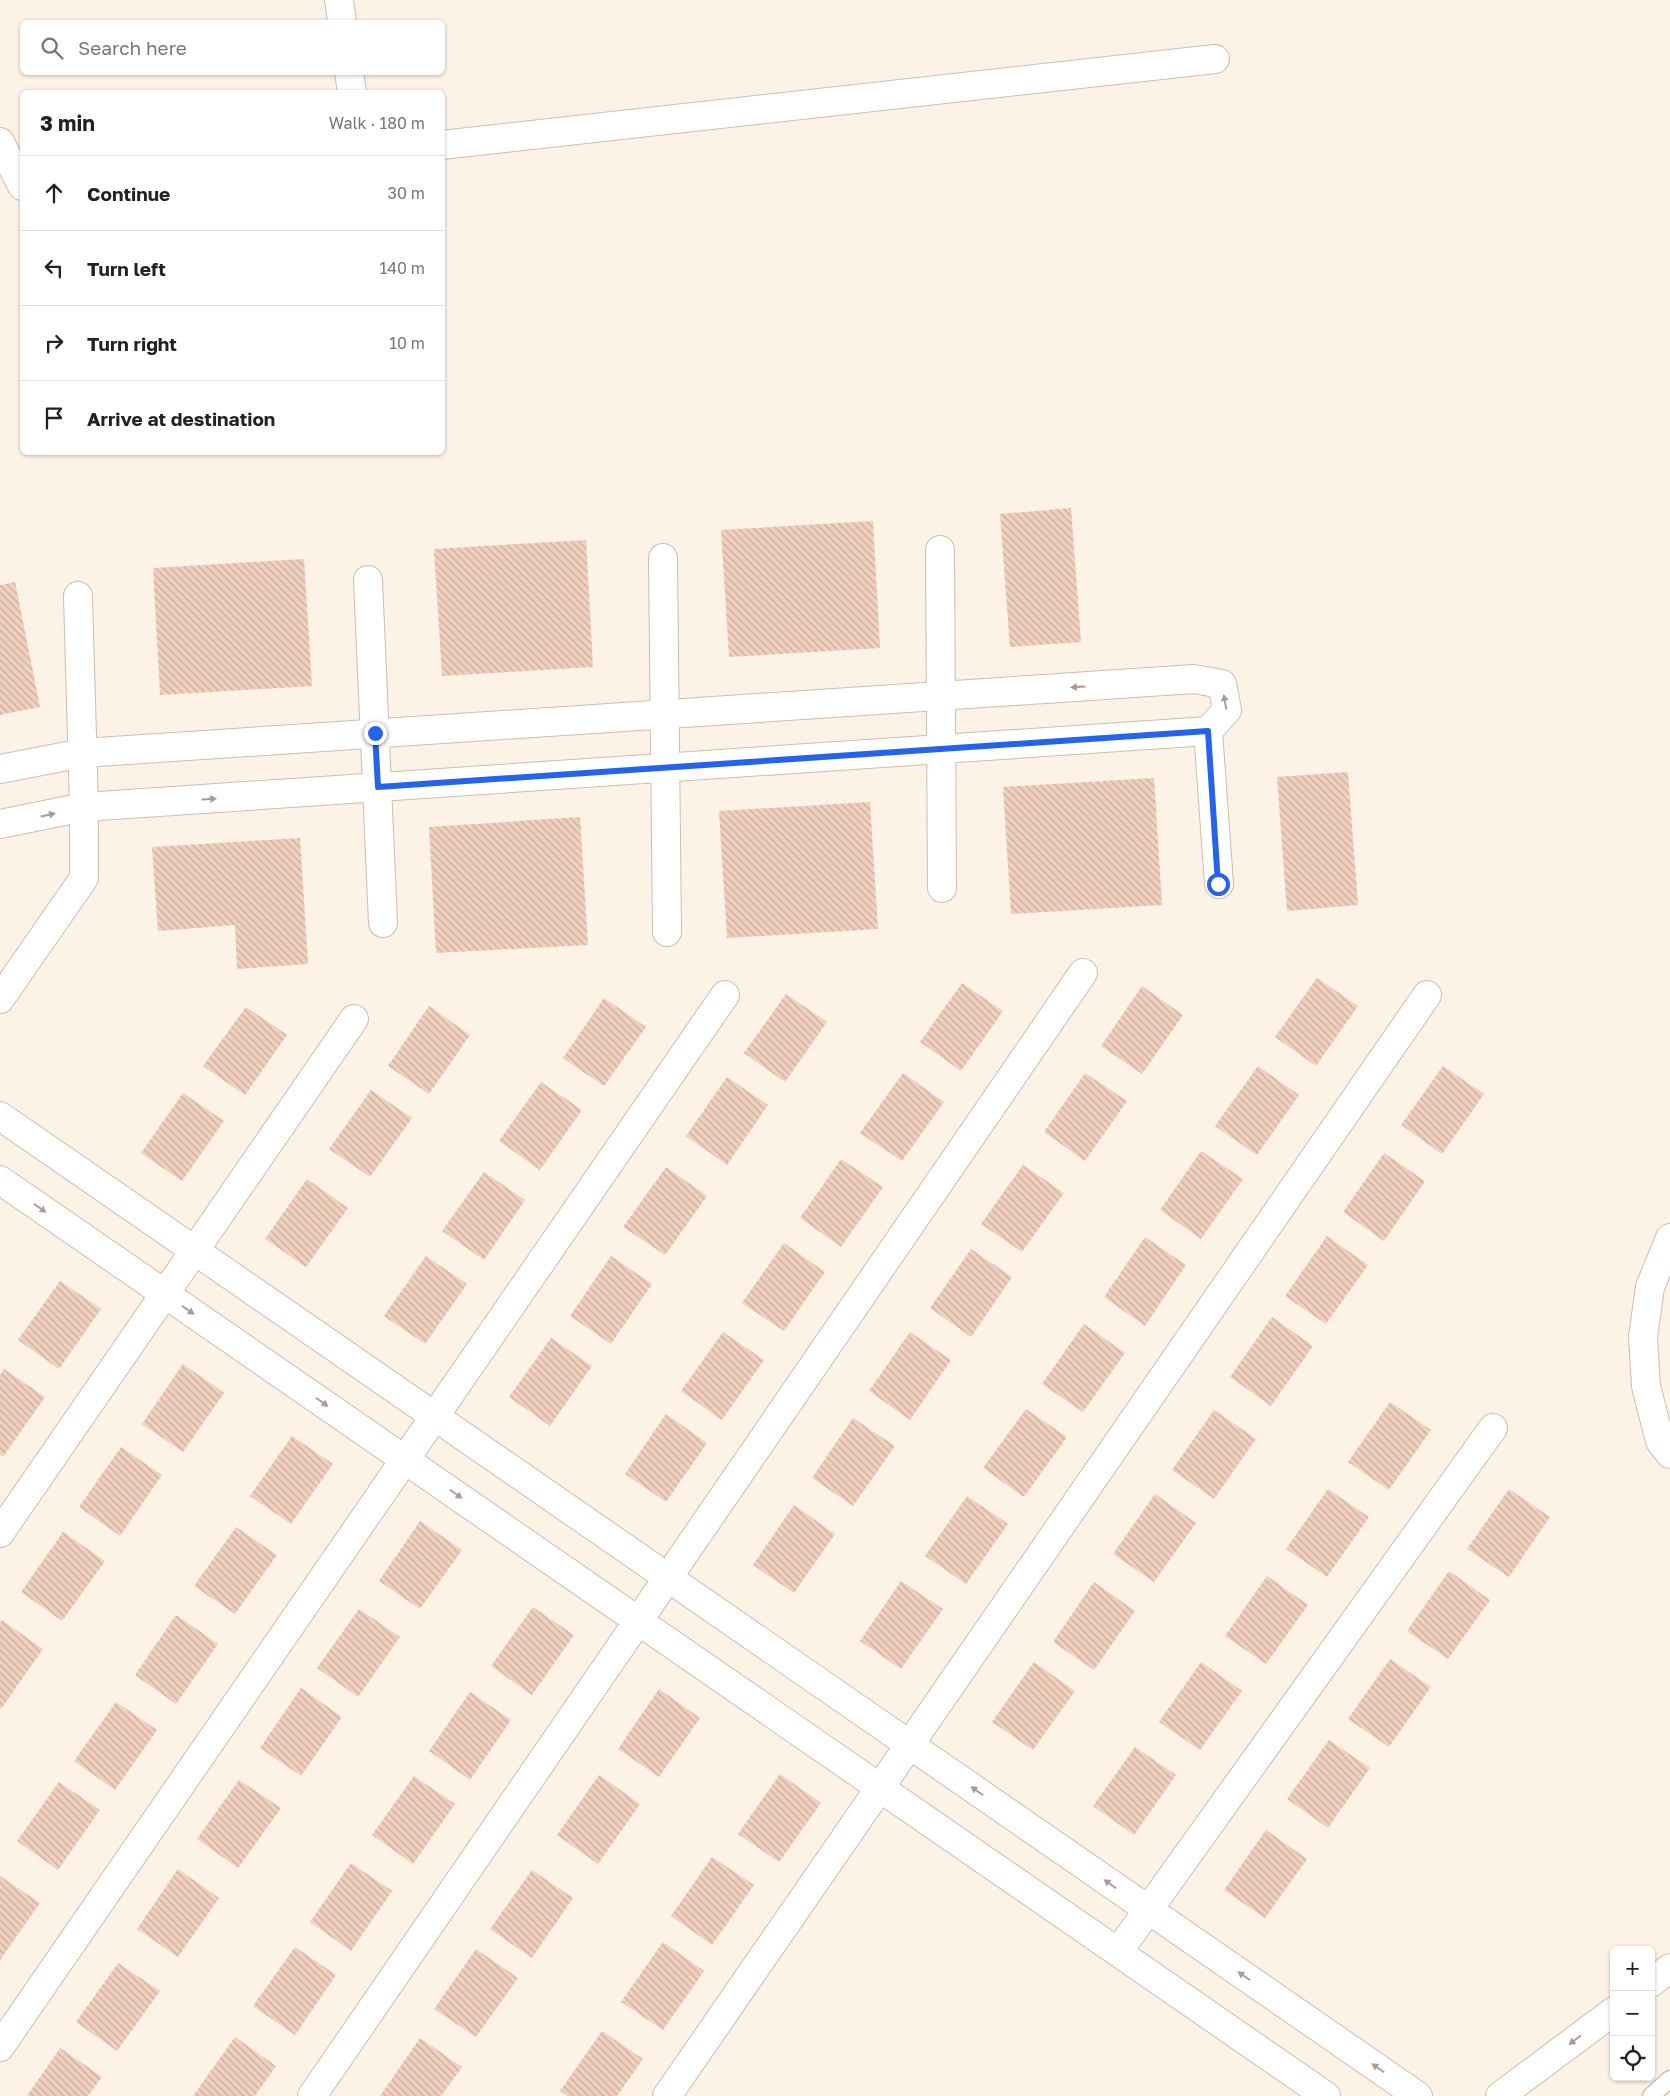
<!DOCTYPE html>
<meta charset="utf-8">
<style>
body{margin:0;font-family:"Golos Text",sans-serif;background:#f2f2f2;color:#222}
.controls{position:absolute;right:15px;bottom:15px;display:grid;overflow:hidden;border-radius:8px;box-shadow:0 1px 4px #0004}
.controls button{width:45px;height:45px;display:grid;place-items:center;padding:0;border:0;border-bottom:1px solid #e0e0e0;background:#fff;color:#222;font:25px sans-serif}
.stop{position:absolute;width:15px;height:15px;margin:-11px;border:4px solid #2563eb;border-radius:50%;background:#fff}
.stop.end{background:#2563eb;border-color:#fff;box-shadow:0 1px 5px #0008}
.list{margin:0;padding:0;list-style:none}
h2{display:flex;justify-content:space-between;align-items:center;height:65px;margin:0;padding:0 20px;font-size:21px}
h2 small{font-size:16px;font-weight:400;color:#767676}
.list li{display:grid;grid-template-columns:32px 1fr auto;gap:15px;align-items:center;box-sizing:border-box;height:75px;padding:0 20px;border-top:1px solid #e0e0e0}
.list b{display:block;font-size:19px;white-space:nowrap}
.list em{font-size:16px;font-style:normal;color:#767676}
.icon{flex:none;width:28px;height:28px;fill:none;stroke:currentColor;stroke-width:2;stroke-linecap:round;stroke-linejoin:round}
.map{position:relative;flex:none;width:1670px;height:2096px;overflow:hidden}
.search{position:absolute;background:#fff;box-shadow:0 1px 4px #0004;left:20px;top:20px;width:425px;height:55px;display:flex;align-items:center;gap:12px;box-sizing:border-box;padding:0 18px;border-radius:8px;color:#767676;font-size:19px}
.panel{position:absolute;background:#fff;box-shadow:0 1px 4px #0004;left:20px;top:90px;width:425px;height:365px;border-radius:8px}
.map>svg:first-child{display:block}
.building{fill:url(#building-back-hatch)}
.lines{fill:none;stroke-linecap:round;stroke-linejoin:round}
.lane-casing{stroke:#d0bcae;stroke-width:19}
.street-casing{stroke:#d0bcae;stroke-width:30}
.secondary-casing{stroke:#d3bbac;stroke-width:30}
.lane{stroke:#fff;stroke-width:16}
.street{stroke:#fff;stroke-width:28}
.secondary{stroke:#fff;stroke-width:28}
.oneway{fill:#ac9b92}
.route{stroke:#2563eb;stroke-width:6}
</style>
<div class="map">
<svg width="1670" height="2096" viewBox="0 0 1670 2096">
<defs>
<pattern id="building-back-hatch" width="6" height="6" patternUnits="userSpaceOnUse" patternTransform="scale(1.25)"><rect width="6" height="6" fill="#f1d0bd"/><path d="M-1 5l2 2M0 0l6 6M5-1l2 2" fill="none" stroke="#c8ac9c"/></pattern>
</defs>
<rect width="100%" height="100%" fill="#fcf2e5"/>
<!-- building -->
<g class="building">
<polygon points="1071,508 1081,642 1010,647 1000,514"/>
<polygon points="873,521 880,648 729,657 721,530"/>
<polygon points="586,540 593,667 442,676 434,549"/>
<polygon points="304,559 312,686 160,695 153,568"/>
<polygon points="15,582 40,707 0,715 0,585"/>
<polygon points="1348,772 1358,905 1287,911 1277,777"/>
<polygon points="1154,778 1162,905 1011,914 1003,787"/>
<polygon points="870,802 878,929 727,938 719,811"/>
<polygon points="580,817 588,945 436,953 429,827"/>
<polygon points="300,838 308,964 237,969 235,925 158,931 152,847"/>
<polygon points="1317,978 1358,1006 1316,1066 1275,1037"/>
<polygon points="962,983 1003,1011 961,1071 920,1042"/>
<polygon points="1142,986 1183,1015 1142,1074 1101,1046"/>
<polygon points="786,994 827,1022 785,1082 744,1053"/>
<polygon points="604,998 646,1027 604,1086 563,1058"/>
<polygon points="429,1006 470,1035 429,1094 388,1066"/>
<polygon points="246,1007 287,1035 245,1095 203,1066"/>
<polygon points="1258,1066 1299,1095 1257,1155 1215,1126"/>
<polygon points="1443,1066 1484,1094 1442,1154 1401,1125"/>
<polygon points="903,1073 944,1102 902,1161 860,1133"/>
<polygon points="1085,1073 1127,1101 1085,1161 1044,1132"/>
<polygon points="727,1077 768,1105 727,1165 686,1136"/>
<polygon points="541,1082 582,1110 540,1170 499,1141"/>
<polygon points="371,1090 412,1118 370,1177 329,1149"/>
<polygon points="183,1093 224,1121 182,1181 141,1153"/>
<polygon points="1201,1151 1243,1179 1201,1239 1160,1210"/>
<polygon points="1384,1153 1425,1181 1384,1241 1343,1212"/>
<polygon points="841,1159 883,1187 841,1247 800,1218"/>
<polygon points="1023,1165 1064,1193 1022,1252 981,1224"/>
<polygon points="666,1167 707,1196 665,1255 623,1227"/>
<polygon points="484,1172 525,1200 484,1260 442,1231"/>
<polygon points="307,1179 348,1208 306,1267 265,1239"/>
<polygon points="1327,1236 1368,1265 1326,1324 1285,1296"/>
<polygon points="1145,1237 1186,1265 1145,1326 1104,1297"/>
<polygon points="784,1243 825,1272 784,1331 742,1303"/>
<polygon points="971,1249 1012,1277 971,1337 930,1308"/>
<polygon points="426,1256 467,1284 425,1344 384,1316"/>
<polygon points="611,1256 652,1284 611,1344 570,1316"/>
<polygon points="60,1281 101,1309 59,1369 18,1340"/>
<polygon points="1272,1317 1313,1346 1271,1406 1230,1377"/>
<polygon points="1084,1324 1125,1353 1083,1412 1042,1384"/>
<polygon points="723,1332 764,1360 722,1420 681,1391"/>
<polygon points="910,1332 951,1360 910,1420 869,1391"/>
<polygon points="551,1338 592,1366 550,1426 509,1397"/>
<polygon points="183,1364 224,1393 183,1452 142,1424"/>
<polygon points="4,1369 45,1397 3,1457 0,1454 0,1375"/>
<polygon points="1390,1402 1431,1430 1389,1490 1348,1462"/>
<polygon points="1026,1409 1067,1437 1024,1497 983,1468"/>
<polygon points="1214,1410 1256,1439 1214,1499 1172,1470"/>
<polygon points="666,1414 707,1443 666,1502 625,1474"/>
<polygon points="853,1418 895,1446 853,1506 812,1478"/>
<polygon points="292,1436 333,1464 291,1524 250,1496"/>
<polygon points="121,1447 162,1475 120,1536 79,1507"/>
<polygon points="1328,1489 1369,1517 1327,1577 1286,1549"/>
<polygon points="1509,1489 1550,1517 1509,1577 1467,1549"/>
<polygon points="1155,1494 1196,1523 1154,1582 1113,1554"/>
<polygon points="967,1496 1008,1524 966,1584 925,1556"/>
<polygon points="794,1505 835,1534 794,1593 753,1565"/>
<polygon points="420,1521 462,1550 420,1609 379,1581"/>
<polygon points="236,1527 277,1555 235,1614 194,1586"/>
<polygon points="63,1532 105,1561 62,1621 21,1592"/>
<polygon points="1449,1571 1490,1600 1448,1659 1407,1631"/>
<polygon points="1267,1576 1308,1605 1266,1664 1225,1636"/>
<polygon points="901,1581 943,1609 901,1669 860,1641"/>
<polygon points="1094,1582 1135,1611 1094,1670 1053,1642"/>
<polygon points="533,1607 574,1635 532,1695 491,1666"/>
<polygon points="359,1609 400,1637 358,1697 317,1668"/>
<polygon points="176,1615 218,1644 176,1704 135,1675"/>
<polygon points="2,1620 43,1649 1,1709 0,1708 0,1623"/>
<polygon points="1390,1659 1431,1687 1389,1747 1348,1719"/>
<polygon points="1034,1662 1075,1691 1033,1750 992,1722"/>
<polygon points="1201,1662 1242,1691 1200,1750 1159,1722"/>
<polygon points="301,1688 342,1717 301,1776 260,1748"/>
<polygon points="659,1689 700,1718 659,1777 618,1749"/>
<polygon points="470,1692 511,1720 470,1780 429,1751"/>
<polygon points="116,1702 157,1730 115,1790 74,1761"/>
<polygon points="1329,1740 1370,1768 1328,1828 1287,1799"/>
<polygon points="1135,1747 1176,1775 1134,1835 1093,1806"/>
<polygon points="780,1774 821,1803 779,1862 738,1834"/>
<polygon points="599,1775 640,1804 598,1864 557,1835"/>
<polygon points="414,1776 455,1804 413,1864 372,1835"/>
<polygon points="239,1780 281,1808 238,1868 197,1839"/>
<polygon points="59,1782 100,1810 58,1870 17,1841"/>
<polygon points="1266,1830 1307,1859 1265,1918 1224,1890"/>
<polygon points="712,1857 754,1885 712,1945 671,1916"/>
<polygon points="351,1863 392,1891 351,1951 310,1922"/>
<polygon points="178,1869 219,1898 178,1957 137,1929"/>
<polygon points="532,1870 573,1898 532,1958 490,1929"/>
<polygon points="0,1876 40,1903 0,1960"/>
<polygon points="663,1942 704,1971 663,2030 621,2002"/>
<polygon points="295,1947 336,1975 295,2035 253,2006"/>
<polygon points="476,1949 518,1978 476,2037 434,2009"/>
<polygon points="118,1963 160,1991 117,2051 76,2022"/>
<polygon points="602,2031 643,2059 617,2096 568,2096 560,2091"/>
<polygon points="235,2037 276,2066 255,2096 193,2096"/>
<polygon points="420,2038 462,2067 441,2096 380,2096"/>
<polygon points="60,2048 102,2077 88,2096 27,2096"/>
</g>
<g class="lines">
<!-- lane casing -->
<g class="lane-casing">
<polyline id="lane" points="1651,2096 1670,2079"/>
</g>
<!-- street casing -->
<g class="street-casing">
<g id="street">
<polyline points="339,0 342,22"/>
<polyline points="349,72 352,92"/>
<polyline points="0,142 22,186"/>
<polyline points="442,145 1215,59"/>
<polyline points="940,550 942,888"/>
<polyline points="663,558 667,932"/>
<polyline points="368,580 383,923"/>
<polyline points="1208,731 1219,884"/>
<polyline points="0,769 83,753 1194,679 1222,684 1227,710 1208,731 84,807 0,824"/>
<polyline points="0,999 84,878 84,807 78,596"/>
<polyline points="0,1116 1418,2096"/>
<polyline points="0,1180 1326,2096"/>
<polyline points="0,1533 354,1019"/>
<polyline points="1118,1952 1493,1428"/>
<polyline points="1651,1983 1670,1968"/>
<polyline points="0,2047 725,995"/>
<polyline points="312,2096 1083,973"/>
<polyline points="667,2096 1427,995"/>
<polyline points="1500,2096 1614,2011"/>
</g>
</g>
<!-- secondary casing -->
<g class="secondary-casing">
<polyline id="secondary" points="1670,1238 1650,1287 1643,1337 1646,1386 1660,1441 1670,1454"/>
</g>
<!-- lane -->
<use href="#lane" class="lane"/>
<!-- street -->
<use href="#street" class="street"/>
<!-- secondary -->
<use href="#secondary" class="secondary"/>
</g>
<!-- one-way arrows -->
<defs><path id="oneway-solid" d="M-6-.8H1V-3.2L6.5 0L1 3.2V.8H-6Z" transform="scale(1.25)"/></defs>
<g class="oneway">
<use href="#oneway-solid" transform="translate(1078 687) rotate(176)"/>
<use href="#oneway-solid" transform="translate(1225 702) rotate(-100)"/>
<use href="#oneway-solid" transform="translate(209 799) rotate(-4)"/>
<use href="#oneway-solid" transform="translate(48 815) rotate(-12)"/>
<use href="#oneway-solid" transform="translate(40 1208) rotate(35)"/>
<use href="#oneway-solid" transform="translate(188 1310) rotate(35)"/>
<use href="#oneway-solid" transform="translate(322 1402) rotate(35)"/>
<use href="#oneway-solid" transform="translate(456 1494) rotate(35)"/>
<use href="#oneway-solid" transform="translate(977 1791) rotate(-145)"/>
<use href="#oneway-solid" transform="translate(1110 1884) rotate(-145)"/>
<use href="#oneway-solid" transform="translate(1244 1976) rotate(-145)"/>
<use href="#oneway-solid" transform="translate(1575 2040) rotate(143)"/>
<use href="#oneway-solid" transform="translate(1378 2068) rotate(-145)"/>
</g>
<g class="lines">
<!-- route -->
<polyline class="route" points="375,733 378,787 1208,731 1218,884"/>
</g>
</svg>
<div class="controls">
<button>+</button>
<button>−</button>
<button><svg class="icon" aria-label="locate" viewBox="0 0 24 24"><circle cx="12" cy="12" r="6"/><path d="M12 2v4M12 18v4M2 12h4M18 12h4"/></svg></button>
</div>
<div class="stop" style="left:1218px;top:884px"></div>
<div class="stop end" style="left:375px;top:733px"></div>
<div class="search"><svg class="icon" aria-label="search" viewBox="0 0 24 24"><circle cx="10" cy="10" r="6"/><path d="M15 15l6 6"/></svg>Search here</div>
<section class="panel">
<h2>3 min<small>Walk · 180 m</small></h2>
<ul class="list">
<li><svg class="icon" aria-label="ahead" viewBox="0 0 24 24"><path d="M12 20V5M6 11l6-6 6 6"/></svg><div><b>Continue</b></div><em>30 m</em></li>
<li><svg class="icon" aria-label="left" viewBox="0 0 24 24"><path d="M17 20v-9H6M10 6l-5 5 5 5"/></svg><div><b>Turn left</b></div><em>140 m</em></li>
<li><svg class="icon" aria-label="right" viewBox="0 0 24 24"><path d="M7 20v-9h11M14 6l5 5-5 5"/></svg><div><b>Turn right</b></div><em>10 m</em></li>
<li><svg class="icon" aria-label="arrive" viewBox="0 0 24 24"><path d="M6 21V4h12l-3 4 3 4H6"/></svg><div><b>Arrive at destination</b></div></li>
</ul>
</section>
</div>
